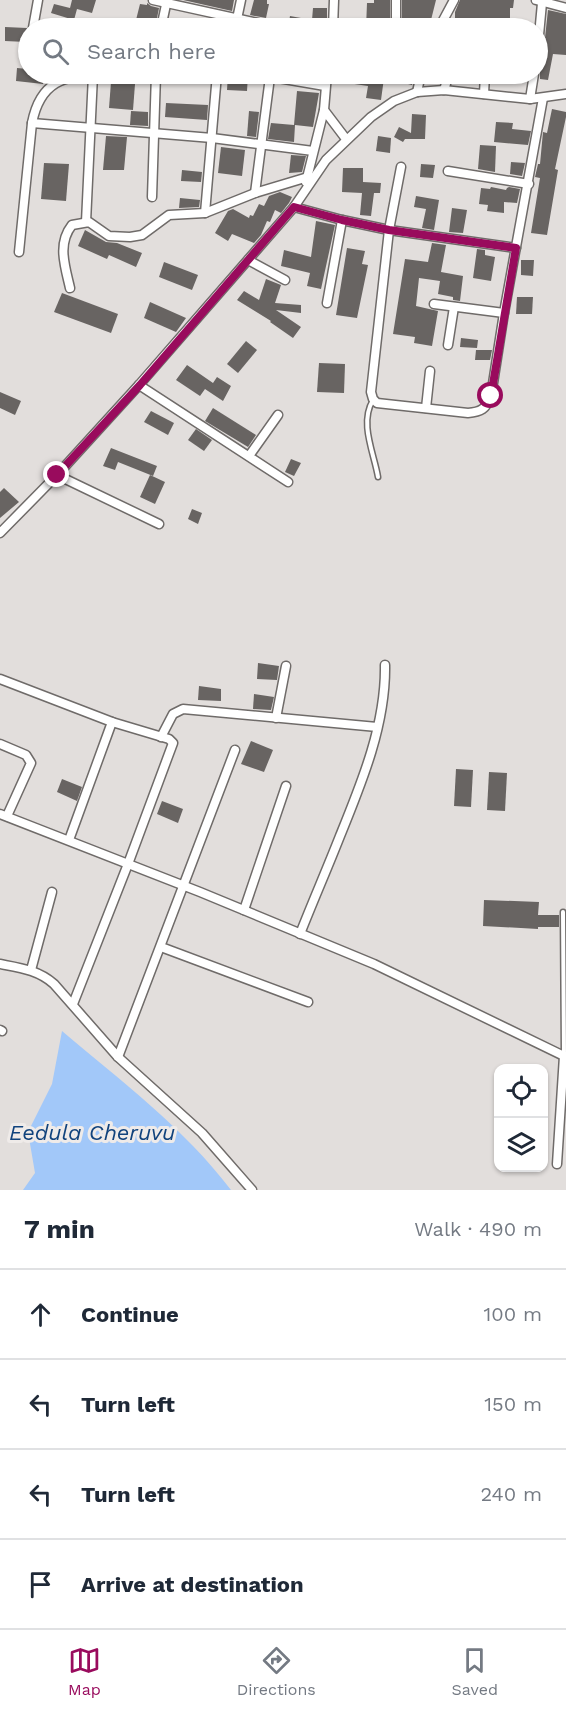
<!DOCTYPE html>
<meta charset="utf-8">
<style>
body{margin:0;font-family:"Work Sans",sans-serif;background:#f2f2f3;color:#1f2937}
.controls{position:absolute;right:18px;bottom:18px;display:grid;overflow:hidden;border-radius:12px;box-shadow:0 2px 4px #0004}
.controls button{width:54px;height:54px;display:grid;place-items:center;padding:0;border:0;border-bottom:2px solid #e0e1e3;background:#fff;color:#1f2937;font:30px sans-serif}
.stop{position:absolute;width:18px;height:18px;margin:-14px;border:4px solid #990b5d;border-radius:50%;background:#fff}
.stop.end{background:#990b5d;border-color:#fff;box-shadow:0 2px 6px #0008}
.list{margin:0;padding:0;list-style:none}
h2{display:flex;justify-content:space-between;align-items:center;height:78px;margin:0;padding:0 24px;font-size:26px}
h2 small{font-size:20px;font-weight:400;color:#747a83}
.list li{display:grid;grid-template-columns:39px 1fr auto;gap:18px;align-items:center;box-sizing:border-box;height:90px;padding:0 24px;border-top:2px solid #e0e1e3}
.list b{display:block;font-size:22px;white-space:nowrap}
.list em{font-size:20px;font-style:normal;color:#747a83}
.icon{flex:none;width:33px;height:33px;fill:none;stroke:currentColor;stroke-width:2;stroke-linecap:round;stroke-linejoin:round}
.map{position:relative;flex:none;width:566px;height:1190px;overflow:hidden}
.search{position:absolute;background:#fff;box-shadow:0 2px 4px #0004;left:18px;right:18px;top:18px;height:66px;display:flex;align-items:center;gap:15px;box-sizing:border-box;padding:0 21px;border-radius:33px;color:#747a83;font-size:22px}
.sheet{height:438px;background:#fff}
nav{display:flex;justify-content:space-around;align-items:center;box-sizing:border-box;height:84px;border-top:2px solid #e0e1e3;background:#fff;font-size:16px;color:#747a83}
nav a{display:grid;justify-items:center;gap:3px}
nav .on{color:#990b5d}
.map>svg:first-child{display:block}
.water{fill:#a2c8f9}
.building{fill:#686462}
.lines{fill:none;stroke-linecap:round;stroke-linejoin:round}
.lane-casing{stroke:#6f6b69;stroke-width:7}
.street-casing{stroke:#6f6b69;stroke-width:11}
.lane{stroke:#fff;stroke-width:4}
.street{stroke:#fff;stroke-width:8}
.route{stroke:#990b5d;stroke-width:8}
.labels{text-anchor:middle;stroke-width:6;stroke-linejoin:round;paint-order:stroke}
.water-label{font-size:22px;font-style:italic;fill:#11437d;stroke:#efebe9}
</style>
<div class="map">
<svg width="566" height="1190" viewBox="0 0 566 1190">
<rect width="100%" height="100%" fill="#e2dedc"/>
<!-- water -->
<path class="water" d="M62,1031c58,49 123,98 169,159h-208l12,-17 -7,-41 24,-48z"/>
<!-- building -->
<g class="building">
<polygon points="72,0 96,0 92,13 77,9 74,20 51,13 54,4 70,8"/>
<polygon points="183,0 234,0 232,11"/>
<polygon points="254,0 267,0 267,4 269,4 266,18 250,15"/>
<polygon points="374,0 390,0 390,28 366,28 367,3 374,3"/>
<polygon points="402,0 436,0 429,28 416,28 418,19 402,19"/>
<polygon points="460,0 514,0 513,8 510,8 510,28 488,28 489,23 464,23 464,19 455,19 455,12"/>
<polygon points="147,3 151,6 159,8 155,28 134,28 140,4 147,5"/>
<polygon points="313,8 327,8 327,28 288,27 290,16 312,20"/>
<polygon points="548,10 566,14 566,55 553,54 548,80 540,79 540,72 537,69 538,52 543,50 544,47"/>
<polygon points="5,27 27,28 26,42 5,41"/>
<polygon points="17,68 28,69 28,74 44,74 43,84 16,81"/>
<polygon points="343,74 378,75 378,74 415,74 412,85 384,78 381,100 366,98 368,86 341,82"/>
<polygon points="228,75 248,76 247,91 227,90"/>
<polygon points="111,82 135,84 133,110 109,108"/>
<polygon points="297,91 319,93 313,127 295,125 294,142 268,139 271,123 294,125"/>
<polygon points="166,103 208,105 207,120 165,117"/>
<polygon points="552,109 566,112 566,117 555,169 558,170 547,235 531,233 540,178 535,177 538,164 540,164 543,132 547,133"/>
<polygon points="131,111 148,112 148,126 130,125"/>
<polygon points="249,111 259,112 256,137 247,136"/>
<polygon points="412,114 426,115 425,139 405,139 403,142 394,137 399,127 411,133"/>
<polygon points="496,122 513,123 512,129 531,131 528,145 494,142"/>
<polygon points="106,136 127,137 124,170 103,170"/>
<polygon points="378,136 391,138 390,153 376,151"/>
<polygon points="480,145 496,146 495,172 478,169"/>
<polygon points="221,147 245,150 242,176 218,173"/>
<polygon points="291,155 306,156 302,172 289,173"/>
<polygon points="511,162 525,163 522,176 510,174"/>
<polygon points="44,163 69,164 66,201 41,199"/>
<polygon points="421,164 435,165 433,178 420,177"/>
<polygon points="343,168 363,168 363,182 381,183 380,193 374,193 371,216 360,215 362,193 342,192"/>
<polygon points="182,170 202,172 201,182 181,181"/>
<polygon points="491,187 506,190 507,188 509,187 520,189 517,203 504,202 504,213 487,211 488,205 479,204 481,188 490,189"/>
<polygon points="280,192 292,197 289,203 281,213 275,210 270,222 267,221 261,235 254,243 232,234 228,241 215,233 228,211 233,209 249,218 250,215 253,216 259,204 264,206 269,196"/>
<polygon points="416,196 439,200 434,230 422,228 426,209 414,207"/>
<polygon points="180,198 200,200 199,207 179,208"/>
<polygon points="452,208 467,210 463,233 449,232"/>
<polygon points="316,221 335,225 321,289 307,286 310,273 281,266 284,250 311,257"/>
<polygon points="85,230 106,242 117,243 142,253 136,267 109,255 107,259 78,246"/>
<polygon points="432,243 446,245 441,272 463,276 460,301 453,300 453,297 438,294 440,281 419,278 416,306 438,311 432,346 414,343 415,337 393,334 405,259 428,262"/>
<polygon points="347,248 365,251 362,264 368,265 357,318 336,315"/>
<polygon points="477,249 485,250 485,255 495,257 491,281 473,278"/>
<polygon points="521,260 534,260 533,276 521,275"/>
<polygon points="164,262 198,275 192,290 159,277"/>
<polygon points="266,279 281,285 275,303 301,305 301,313 276,310 301,327 293,338 270,322 271,321 237,300 244,291 259,300"/>
<polygon points="62,293 118,314 111,333 54,312"/>
<polygon points="517,297 533,297 532,314 516,314"/>
<polygon points="150,302 186,318 176,332 144,318"/>
<polygon points="461,338 478,340 477,348 460,347"/>
<polygon points="246,341 257,350 238,373 227,364"/>
<polygon points="476,350 492,350 490,360 475,360"/>
<polygon points="319,363 345,364 344,393 317,392"/>
<polygon points="187,365 213,383 217,377 231,386 223,401 205,389 200,396 176,380"/>
<polygon points="0,392 21,401 15,415 0,408"/>
<polygon points="213,408 256,435 248,447 205,421"/>
<polygon points="151,411 174,423 168,435 144,422"/>
<polygon points="196,429 212,440 204,451 188,440"/>
<polygon points="111,448 157,466 153,476 118,462 115,470 103,466"/>
<polygon points="291,459 301,463 294,476 285,472"/>
<polygon points="150,475 165,482 155,504 140,497"/>
<polygon points="4,488 19,502 0,518 0,492"/>
<polygon points="192,509 202,513 198,524 188,519"/>
<polygon points="258,663 279,666 277,680 257,679"/>
<polygon points="199,686 221,689 221,701 198,700"/>
<polygon points="254,694 274,697 271,710 253,709"/>
<polygon points="251,741 273,750 264,772 241,764"/>
<polygon points="456,769 473,770 471,807 454,806"/>
<polygon points="489,772 507,773 505,811 487,810"/>
<polygon points="62,779 82,787 77,801 57,792"/>
<polygon points="162,801 183,809 178,823 157,814"/>
<polygon points="484,900 539,902 538,915 559,915 559,927 538,927 538,929 483,926"/>
</g>
<g class="lines">
<!-- lane casing -->
<g class="lane-casing">
<g id="lane">
<path d="M373,400c-14,23 1,53 5,77"/>
<polyline points="563,912 564,1055"/>
</g>
</g>
<!-- street casing -->
<g class="street-casing">
<g id="street">
<polyline points="153,0 281,28"/>
<polyline points="536,0 566,8"/>
<polyline points="237,19 241,0"/>
<polyline points="333,25 348,28"/>
<polyline points="33,28 38,0"/>
<polyline points="161,28 167,0"/>
<polyline points="333,28 334,0"/>
<polyline points="396,28 396,0"/>
<polyline points="439,28 454,0"/>
<polyline points="538,46 542,3"/>
<polyline points="254,74 325,86"/>
<polyline points="327,74 324,110 346,139"/>
<polyline points="444,90 449,74"/>
<polyline points="417,92 421,74"/>
<polyline points="484,94 485,74"/>
<polyline points="530,99 534,74"/>
<polyline points="32,123 212,138 313,151"/>
<path d="M401,167l-12,63 -18,162 2,7 4,4 91,10c13,-1 18,-4 23,-17l13,-83 39,-215"/>
<polyline points="448,171 529,184"/>
<polyline points="306,182 324,110"/>
<polyline points="255,193 270,77"/>
<polyline points="152,197 156,74"/>
<polyline points="294,207 342,220 389,230 516,248"/>
<polyline points="205,213 217,74"/>
<polyline points="86,222 93,75"/>
<path d="M19,252l13,-129c8,-41 32,-49 70,-48 11,1 23,2 33,-1"/>
<polyline points="248,260 285,280"/>
<path d="M70,288c-5,-22 -13,-44 2,-63l17,-3 20,14 21,1 12,-2 27,-20 36,-2 50,-20 53,-16"/>
<polyline points="327,303 342,220"/>
<polyline points="434,304 504,313"/>
<polyline points="448,345 454,307"/>
<polyline points="139,385 288,482"/>
<polyline points="426,408 430,371"/>
<polyline points="249,456 278,415"/>
<polyline points="57,475 159,524"/>
<polyline points="0,533 57,475 139,385 294,207 326,160 371,117 394,101 417,92 444,90 530,99 566,94"/>
<polyline points="0,679 112,722 169,739 173,743 128,864 73,1004"/>
<polyline points="276,718 286,666"/>
<polyline points="161,737 173,714 183,709 377,727"/>
<polyline points="0,744 26,755 31,763 7,816"/>
<polyline points="0,814 200,892 374,964 566,1057"/>
<polyline points="69,840 112,722"/>
<polyline points="244,910 286,786"/>
<path d="M300,934c13,-33 27,-65 40,-98 22,-54 46,-112 45,-171"/>
<polyline points="161,947 308,1002"/>
<path d="M0,964c21,4 38,6 54,20l64,73 84,76 50,57"/>
<polyline points="31,970 52,892"/>
<polyline points="0,1030 2,1031"/>
<polyline points="118,1057 235,750"/>
<polyline points="557,1164 564,1056"/>
</g>
</g>
<!-- lane -->
<use href="#lane" class="lane"/>
<!-- street -->
<use href="#street" class="street"/>
</g>
<g class="lines">
<!-- route -->
<polyline class="route" points="57,475 140,385 294,207 342,220 389,230 516,248 491,396"/>
</g>
<g class="labels">
<!-- water labels -->
<g class="water-label">
<text x="92" y="1140">Eedula Cheruvu</text>
</g>
</g>
</svg>
<div class="controls">
<button><svg class="icon" aria-label="locate" viewBox="0 0 24 24"><circle cx="12" cy="12" r="6"/><path d="M12 2v4M12 18v4M2 12h4M18 12h4"/></svg></button>
<button><svg class="icon" aria-label="layers" viewBox="0 0 24 24"><path d="M12 4l9 5-9 5-9-5zM3 14l9 5 9-5"/></svg></button>
</div>
<div class="stop" style="left:491px;top:396px"></div>
<div class="stop end" style="left:57px;top:475px"></div>
<div class="search"><svg class="icon" aria-label="search" viewBox="0 0 24 24"><circle cx="10" cy="10" r="6"/><path d="M15 15l6 6"/></svg>Search here</div>
</div>
<section class="sheet">
<h2>7 min<small>Walk · 490 m</small></h2>
<ul class="list">
<li><svg class="icon" aria-label="ahead" viewBox="0 0 24 24"><path d="M12 20V5M6 11l6-6 6 6"/></svg><div><b>Continue</b></div><em>100 m</em></li>
<li><svg class="icon" aria-label="left" viewBox="0 0 24 24"><path d="M17 20v-9H6M10 6l-5 5 5 5"/></svg><div><b>Turn left</b></div><em>150 m</em></li>
<li><svg class="icon" aria-label="left" viewBox="0 0 24 24"><path d="M17 20v-9H6M10 6l-5 5 5 5"/></svg><div><b>Turn left</b></div><em>240 m</em></li>
<li><svg class="icon" aria-label="arrive" viewBox="0 0 24 24"><path d="M6 21V4h12l-3 4 3 4H6"/></svg><div><b>Arrive at destination</b></div></li>
</ul>
</section>
<nav>
<a class="on"><svg class="icon" aria-label="map" viewBox="0 0 24 24"><path d="M3 6l6-2 6 2 6-2v14l-6 2-6-2-6 2zM9 4v14M15 6v14"/></svg>Map</a>
<a><svg class="icon" aria-label="directions" viewBox="0 0 24 24"><path d="M12 3l9 9-9 9-9-9zM9 14v-3h6M13 9l2 2-2 2"/></svg>Directions</a>
<a><svg class="icon" aria-label="saved" viewBox="0 0 24 24"><path d="M7 4h10v16l-5-4-5 4z"/></svg>Saved</a>
</nav>
